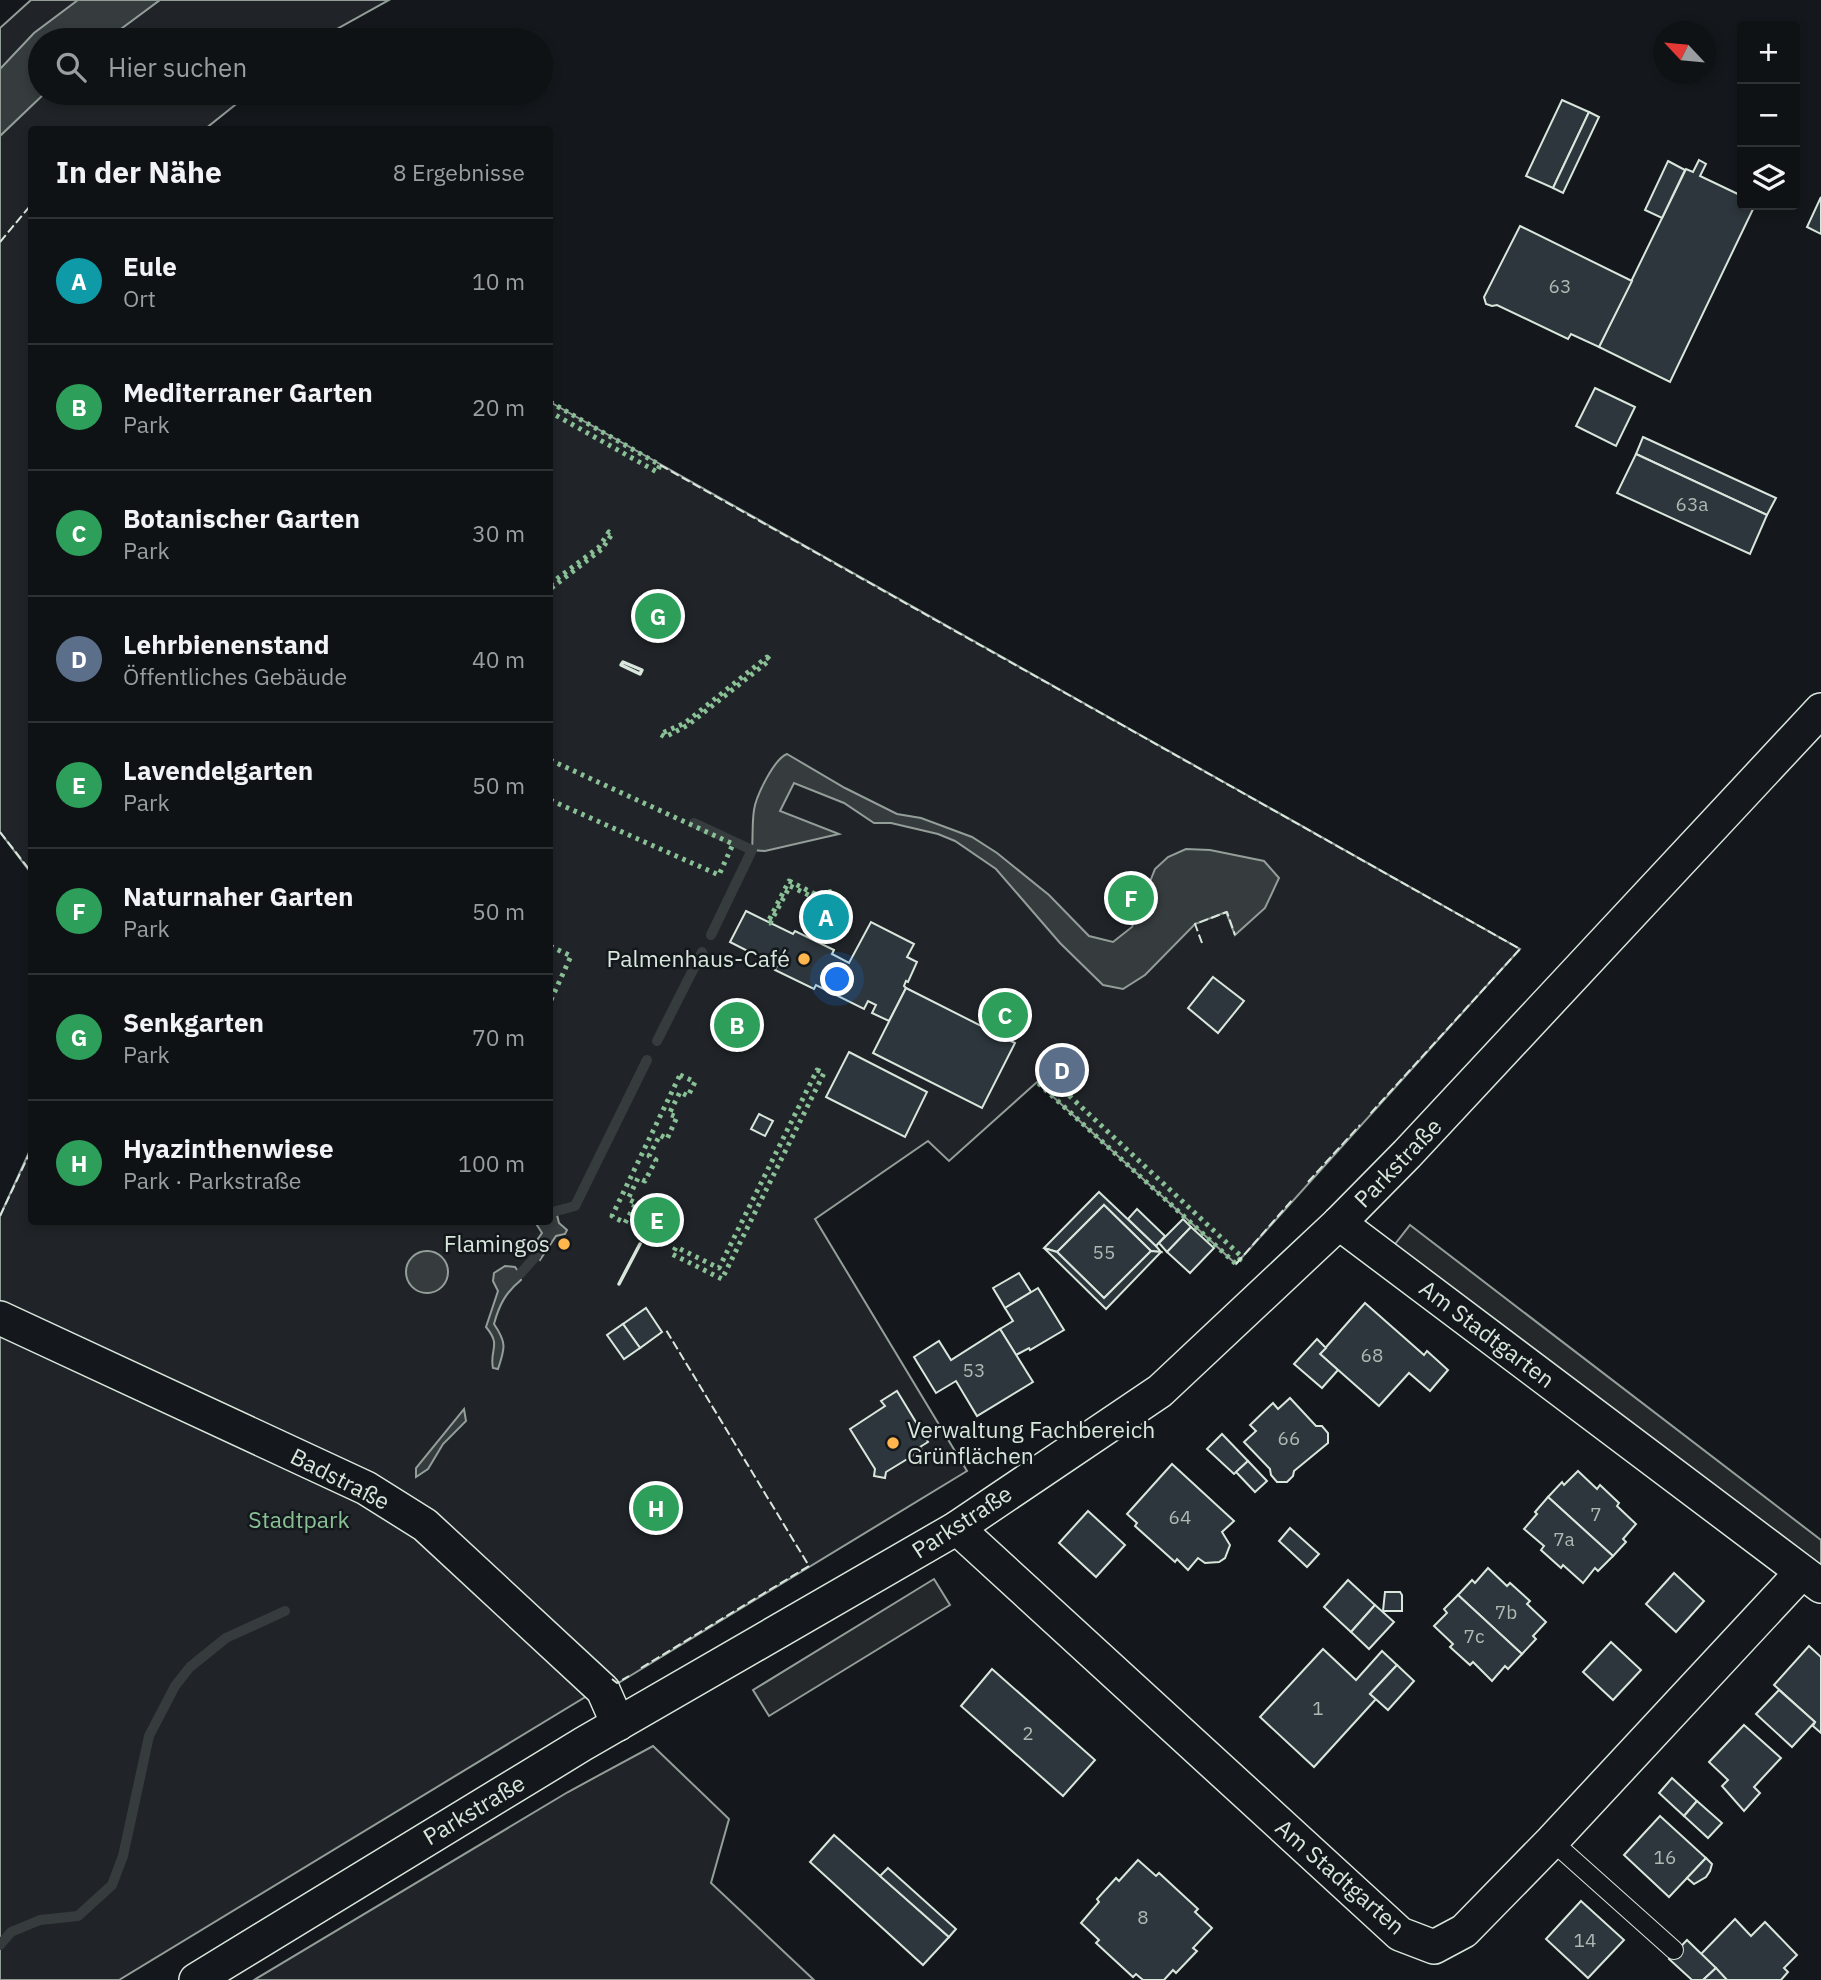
<!DOCTYPE html>
<html lang="de">
<meta charset="utf-8">
<style>
body{margin:0;font-family:"IBM Plex Sans",sans-serif;background:#181b1e;color:#f1f3f6}
.controls{position:absolute;right:21px;top:21px;display:grid;overflow:hidden;border-radius:7px;box-shadow:0 4px 10px #0003}
.controls button{width:63px;height:63px;display:grid;place-items:center;padding:0;border:0;border-bottom:2px solid #2f3234;background:#0f1215;color:#f1f3f6;font:35px sans-serif}
.compass{position:absolute;left:1653px;top:21px;width:63px;height:63px;border-radius:50%;background:#0f1215;box-shadow:0 4px 10px #0003;rotate:296deg}
.you{position:absolute;left:838px;top:980px;width:24px;height:24px;margin:-18px;border:5px solid #fff;border-radius:50%;background:#1a73e8;box-shadow:0 0 0 10px #1a73e833}
.badge{display:grid;place-items:center;width:46px;height:46px;border-radius:50%;background:#db2777;color:#fff;font-size:23px;font-weight:700}
.pin{position:absolute;translate:-50% -50%;border:4px solid #fff;box-shadow:0 2px 7px #0006}
.list{margin:0;padding:0;list-style:none}
h2{display:flex;justify-content:space-between;align-items:center;height:91px;margin:0;padding:0 28px;font-size:30px}
h2 small{font-size:23px;font-weight:400;color:#9b9ea0}
.list li{display:grid;grid-template-columns:46px 1fr auto;gap:21px;align-items:center;box-sizing:border-box;height:126px;padding:0 28px;border-top:2px solid #2f3234}
.list b{display:block;font-size:26px;white-space:nowrap}
.list p{margin:0;font-size:23px;white-space:nowrap;color:#9b9ea0}
.list em{font-size:23px;font-style:normal;color:#9b9ea0}
.icon{flex:none;width:38px;height:38px;fill:none;stroke:currentColor;stroke-width:2;stroke-linecap:round;stroke-linejoin:round}
.map{position:relative;flex:none;width:1821px;height:1980px;overflow:hidden}
.search{position:absolute;background:#0f1215;box-shadow:0 4px 10px #0003;left:28px;top:28px;width:525px;height:77px;display:flex;align-items:center;gap:18px;box-sizing:border-box;padding:0 24px;border-radius:38px;color:#9b9ea0;font-size:26px}
.panel{position:absolute;background:#0f1215;box-shadow:0 4px 10px #0003;left:28px;top:126px;width:525px;height:1099px;border-radius:7px}
.map>svg:first-child{display:block}
.green{fill:#202428;stroke:#939e99;stroke-width:2}
.parking{fill:#24282b;stroke:#939e99;stroke-width:2}
.water{fill:#363b3e;stroke:#939e99;stroke-width:2}
.lines{fill:none;stroke-linecap:round;stroke-linejoin:round}
.stream{stroke:#363b3e;stroke-width:10}
.building{fill:#2c363c;stroke:#d8e6dc;stroke-width:2}
.service-casing{stroke:#d8e6dc;stroke-width:20}
.minor-casing{stroke:#d8e6dc;stroke-width:36}
.service{stroke:#14181c;stroke-width:18}
.minor{stroke:#14181c;stroke-width:33}
.hedge{stroke:#8ac095;stroke-width:5;stroke-dasharray:3.5 5;stroke-linecap:butt}
.fence{stroke:#d8e6dc;stroke-width:2;stroke-dasharray:9 3.5;stroke-linecap:butt}
.wall{stroke:#d8e6dc;stroke-width:3.5}
.poi-dot{fill:#ffb74d;stroke:#14181c;stroke-width:2.5}
.labels{text-anchor:middle;stroke-width:5;stroke-linejoin:round;paint-order:stroke}
.number-label{font-size:19px;fill:#adbab4}
.poi-label{font-size:23px;fill:#d8e6dc;stroke:#14181c;text-anchor:end}
.street-label{font-size:23px;fill:#d8e6dc;stroke:#14181c}
.park-label{font-size:23px;fill:#8ac095;stroke:#14181c}
</style>
<div class="map">
<svg width="1821" height="1980" viewBox="0 0 1821 1980">
<rect width="100%" height="100%" fill="#14181c"/>
<!-- green -->
<g class="green">
<polygon points="31,0 389,0 317,40 40,40 40,93 250,93 205,129 32,130 31,873 0,832 0,28"/>
<polygon points="550,402 1520,949 1236,1264 1037,1082 949,1161 928,1141 815,1219 967,1471 597,1696 587,1696 119,1980 0,1980 0,1216 31,1148 32,1222 550,1222"/>
<polygon points="653,1746 729,1819 711,1883 814,1980 254,1980 568,1792"/>
</g>
<!-- parking -->
<g class="parking">
<polygon points="1410,1225 1821,1540 1821,1573 1392,1248"/>
<polygon points="934,1579 950,1605 769,1716 753,1690"/>
</g>
<!-- water -->
<g class="water">
<polygon points="78,0 160,0 106,40 40,40 40,93 45,93 0,136 0,69 34,33"/>
<path d="M787,754l58,34 52,26 24,4 51,19 25,16 52,42 40,41 24,6 19,-15 23,-58 13,-12 18,-8 24,1 54,11 15,17 -14,30 -30,27 -9,-23 -31,12 -50,51 -22,14 -20,-4 -43,-42 -64,-74 -41,-28 -17,-7 -47,-11h-17l-30,-20 -50,-20 -14,28 59,23 -74,17 -13,-1c1,-13 0,-27 2,-40 2,-14 20,-51 33,-56z"/>
<polygon points="551,1207 556,1211 559,1223 567,1230 565,1234 556,1236 540,1260 530,1250 542,1233 535,1222 550,1222"/>
<circle cx="427" cy="1272" r="21"/>
<path d="M505,1266l10,1 5,7 1,6c-15,12 -22,25 -27,44 13,19 11,24 4,45l-5,-1c-4,-19 9,-22 -7,-41l12,-36 -5,-10 1,-8z"/>
<polygon points="464,1409 466,1421 443,1444 428,1469 416,1477 416,1468"/>
</g>
<g class="lines">
<!-- stream -->
<g class="stream">
<polyline points="694,823 752,850 711,935"/>
<polyline points="657,1041 702,952"/>
<polyline points="556,1211 575,1206 647,1060"/>
<polyline points="520,1274 536,1256"/>
<polyline points="0,1945 11,1932 40,1920 78,1916 112,1885 123,1856 149,1736 175,1686 190,1667 226,1638 285,1611"/>
</g>
</g>
<!-- building -->
<g class="building">
<polygon points="1562,100 1589,112 1553,188 1526,176"/>
<polygon points="1589,112 1599,117 1563,193 1553,188"/>
<polygon points="1699,160 1706,164 1700,176 1742,196 1742,205 1755,205 1670,382 1599,347 1686,169 1693,172"/>
<polygon points="1668,161 1685,170 1662,218 1645,210"/>
<polygon points="1821,197 1821,234 1807,227"/>
<polygon points="1520,226 1632,281 1599,347 1571,334 1568,339 1497,305 1492,306 1486,304 1484,297"/>
<polygon points="1595,388 1635,407 1616,446 1576,426"/>
<polygon points="1643,437 1776,498 1767,515 1636,454"/>
<polygon points="1636,454 1767,515 1750,554 1617,493"/>
<polygon points="746,911 793,934 795,931 834,950 832,954 849,963 871,922 914,944 907,957 917,962 908,982 906,981 904,986 906,988 889,1021 872,1013 876,1005 868,1001 864,1009 816,985 814,989 775,970 777,966 730,942"/>
<polygon points="1213,977 1244,1001 1218,1033 1188,1008"/>
<polygon points="906,988 1015,1043 982,1108 873,1053"/>
<polygon points="849,1052 927,1092 905,1137 826,1097"/>
<polygon points="1062,1060 1079,1070 1069,1085 1053,1076"/>
<polygon points="759,1114 773,1121 765,1136 751,1129"/>
<polygon points="1099,1192 1156,1246 1161,1252 1151,1251 1104,1205 1057,1252 1044,1248"/>
<polygon points="1104,1205 1151,1251 1104,1298 1057,1252"/>
<polygon points="1137,1209 1165,1236 1156,1246 1128,1219"/>
<polygon points="1183,1219 1191,1227 1167,1252 1159,1243"/>
<polygon points="1191,1227 1214,1248 1190,1273 1167,1252"/>
<polygon points="1044,1248 1057,1252 1104,1298 1151,1251 1161,1252 1106,1309"/>
<polygon points="1019,1273 1031,1292 1005,1308 993,1288"/>
<polygon points="1038,1288 1064,1330 1030,1350 1029,1348 1016,1355 1000,1329 1013,1321 1005,1308"/>
<polygon points="1365,1303 1424,1355 1427,1351 1448,1370 1430,1391 1409,1373 1379,1406 1320,1354"/>
<polygon points="646,1308 662,1332 640,1348 623,1324"/>
<polygon points="623,1324 640,1348 624,1359 607,1335"/>
<polygon points="1000,1329 1033,1382 977,1416 956,1381 936,1393 914,1357 939,1341 951,1360"/>
<polygon points="1317,1339 1326,1348 1320,1354 1338,1370 1322,1388 1294,1364"/>
<polygon points="897,1391 928,1442 920,1447 922,1450 886,1472 885,1478 874,1476 875,1469 850,1429 885,1406 881,1401"/>
<polygon points="1290,1398 1316,1426 1322,1426 1328,1433 1328,1443 1294,1471 1293,1476 1287,1482 1277,1482 1271,1475 1270,1469 1244,1442 1256,1431 1250,1425 1273,1403 1278,1409"/>
<polygon points="1222,1434 1248,1461 1234,1474 1207,1449"/>
<polygon points="1248,1461 1267,1481 1255,1492 1236,1472"/>
<polygon points="1172,1464 1234,1521 1222,1532 1230,1545 1225,1558 1219,1562 1205,1563 1198,1558 1188,1570 1177,1559 1175,1562 1135,1526 1137,1523 1127,1514"/>
<polygon points="1578,1471 1597,1489 1600,1485 1619,1503 1617,1506 1636,1524 1623,1539 1626,1542 1613,1556 1548,1497 1562,1482 1564,1485"/>
<polygon points="1548,1497 1613,1556 1598,1571 1595,1568 1583,1583 1563,1565 1561,1568 1541,1550 1544,1546 1524,1529 1537,1514 1535,1512"/>
<polygon points="1088,1511 1125,1545 1096,1577 1059,1543"/>
<polygon points="1290,1528 1319,1554 1307,1567 1279,1541"/>
<polygon points="1488,1568 1507,1586 1510,1583 1530,1601 1527,1604 1546,1622 1533,1636 1536,1639 1522,1654 1458,1595 1472,1580 1475,1583"/>
<polygon points="1674,1573 1704,1601 1676,1632 1646,1604"/>
<polygon points="1348,1580 1375,1605 1351,1632 1324,1607"/>
<polygon points="1385,1592 1400,1592 1402,1595 1402,1611 1383,1611"/>
<polygon points="1458,1595 1522,1654 1508,1669 1505,1666 1492,1681 1473,1662 1470,1665 1450,1647 1453,1644 1434,1626 1447,1613 1444,1609"/>
<polygon points="1375,1605 1394,1622 1369,1649 1351,1632"/>
<polygon points="1611,1642 1641,1670 1613,1700 1583,1672"/>
<polygon points="1809,1646 1821,1657 1821,1733 1813,1726 1815,1722 1774,1685"/>
<polygon points="1323,1649 1356,1680 1382,1651 1397,1665 1370,1694 1376,1699 1314,1767 1260,1717"/>
<polygon points="1397,1665 1414,1681 1388,1710 1370,1694"/>
<polygon points="992,1669 1095,1760 1063,1796 961,1706"/>
<polygon points="1779,1690 1815,1722 1792,1747 1756,1714"/>
<polygon points="1744,1725 1781,1758 1754,1787 1760,1793 1744,1811 1722,1786 1728,1780 1709,1762"/>
<polygon points="1672,1778 1697,1801 1684,1816 1659,1793"/>
<polygon points="1697,1801 1722,1823 1708,1838 1684,1816"/>
<polygon points="1660,1816 1706,1858 1669,1897 1624,1855"/>
<polygon points="834,1835 949,1937 923,1965 810,1862"/>
<polygon points="1706,1858 1712,1864 1710,1871 1706,1877 1694,1884 1687,1878"/>
<polygon points="1138,1860 1156,1876 1159,1873 1198,1909 1195,1912 1212,1928 1193,1948 1197,1951 1176,1973 1173,1970 1164,1980 1143,1980 1136,1974 1133,1977 1096,1943 1099,1940 1081,1923 1099,1902 1097,1899 1116,1878 1119,1881"/>
<polygon points="888,1868 956,1929 949,1937 880,1876"/>
<polygon points="1581,1901 1624,1940 1588,1978 1546,1939"/>
<polygon points="1735,1919 1751,1936 1765,1922 1797,1955 1784,1968 1788,1972 1781,1980 1727,1980 1701,1954"/>
<polygon points="1687,1940 1716,1968 1703,1980 1692,1980 1669,1959"/>
<polygon points="1716,1968 1727,1980 1703,1980"/>
</g>
<g class="lines">
<!-- service casing -->
<g class="service-casing">
<polyline id="service" points="1552,1841 1674,1950"/>
</g>
<!-- minor casing -->
<g class="minor-casing">
<g id="minor">
<polyline points="1339,1223 1821,1586"/>
<polyline points="0,1318 366,1488 425,1525 603,1690 618,1724"/>
<polyline points="957,1528 1400,1934 1434,1947 1464,1931 1552,1841 1802,1572"/>
<polyline points="196,1980 583,1744 957,1528 1160,1391 1339,1223 1407,1154 1821,710"/>
</g>
</g>
<!-- service -->
<use href="#service" class="service"/>
<!-- minor -->
<use href="#minor" class="minor"/>
<!-- hedge -->
<g class="hedge">
<polyline points="550,402 660,465 657,472 550,412"/>
<polyline points="550,584 599,547 609,532 612,534 602,549 550,589"/>
<polygon points="767,657 770,660 688,725 665,737 660,734 685,723"/>
<polyline points="550,760 733,844 719,875 550,800"/>
<polygon points="789,881 815,894 834,891 832,894 815,898 790,886 770,923 768,922"/>
<polyline points="550,946 571,956 550,1002"/>
<polygon points="817,1070 824,1073 722,1279 672,1254 676,1247 719,1268"/>
<polygon points="680,1075 695,1082 688,1096 680,1092 669,1114 677,1117 667,1139 660,1135 649,1156 656,1160 645,1181 638,1178 628,1199 636,1203 625,1223 612,1216"/>
<polygon points="1041,1077 1061,1088 1242,1257 1236,1264 1037,1082"/>
</g>
<!-- fence -->
<g class="fence">
<polyline points="0,242 30,206"/>
<polyline points="660,465 1520,949 1370,1114"/>
<polyline points="0,832 32,873"/>
<polyline points="1202,943 1195,924 1227,912 1235,935"/>
<polyline points="1308,1182 1360,1125"/>
<polyline points="0,1216 32,1148"/>
<polyline points="1236,1264 1293,1199"/>
<polyline points="641,1668 809,1566 666,1330"/>
<polyline points="612,1679 617,1683 629,1676"/>
</g>
<!-- wall -->
<g class="wall">
<polygon points="639,628 657,636 656,639 637,630"/>
<polygon points="623,662 642,670 640,674 621,665"/>
<polyline points="619,1284 640,1244"/>
</g>
</g>
<!-- markers -->
<g class="poi-dot">
<circle cx="804" cy="959" r="7"/>
<circle cx="564" cy="1244" r="7"/>
<circle cx="893" cy="1443" r="7"/>
</g>
<g class="labels">
<!-- number labels -->
<g class="number-label">
<text x="1560" y="293">63</text>
<text x="1692" y="511">63a</text>
<text x="1104" y="1259">55</text>
<text x="1372" y="1362">68</text>
<text x="974" y="1377">53</text>
<text x="1289" y="1445">66</text>
<text x="1596" y="1521">7</text>
<text x="1180" y="1524">64</text>
<text x="1564" y="1546">7a</text>
<text x="1506" y="1619">7b</text>
<text x="1474" y="1643">7c</text>
<text x="1318" y="1715">1</text>
<text x="1028" y="1740">2</text>
<text x="1665" y="1864">16</text>
<text x="1143" y="1924">8</text>
<text x="1585" y="1947">14</text>
</g>
<!-- poi labels -->
<g class="poi-label">
<text x="790" y="967">Palmenhaus-Café</text>
<text x="550" y="1252">Flamingos</text>
<text x="907" y="1438" text-anchor="start">Verwaltung Fachbereich<tspan x="907" dy="26">Grünflächen</tspan></text>
</g>
<!-- street labels -->
<g class="street-label">
<text transform="translate(1398 1163) rotate(-46)" y="8">Parkstraße</text>
<text transform="translate(1487 1334) rotate(37)" y="8">Am Stadtgarten</text>
<text transform="translate(340 1479) rotate(27)" y="8">Badstraße</text>
<text transform="translate(962 1522) rotate(-33)" y="8">Parkstraße</text>
<text transform="translate(474 1810) rotate(-31)" y="8">Parkstraße</text>
<text transform="translate(1340 1877) rotate(41)" y="8">Am Stadtgarten</text>
</g>
<!-- park labels -->
<g class="park-label">
<text x="299" y="1528">Stadtpark</text>
</g>
</g>
</svg>
<div class="controls">
<button>+</button>
<button>−</button>
<button><svg class="icon" aria-label="layers" viewBox="0 0 24 24"><path d="M12 4l9 5-9 5-9-5zM3 14l9 5 9-5"/></svg></button>
</div>
<svg class="compass" viewBox="-18 -18 36 36"><path d="M0-13l5 13h-10z" fill="#e53935"/><path d="M0 13l5-13h-10z" fill="#9b9ea0"/></svg>
<div class="you"></div>
<div class="pin badge" style="left:826px;top:917px;background:#0f9aa8">A</div>
<div class="pin badge" style="left:737px;top:1025px;background:#2e9e5b">B</div>
<div class="pin badge" style="left:1005px;top:1015px;background:#2e9e5b">C</div>
<div class="pin badge" style="left:1062px;top:1070px;background:#5c6f8a">D</div>
<div class="pin badge" style="left:657px;top:1220px;background:#2e9e5b">E</div>
<div class="pin badge" style="left:1131px;top:898px;background:#2e9e5b">F</div>
<div class="pin badge" style="left:658px;top:616px;background:#2e9e5b">G</div>
<div class="pin badge" style="left:656px;top:1508px;background:#2e9e5b">H</div>
<div class="search"><svg class="icon" aria-label="search" viewBox="0 0 24 24"><circle cx="10" cy="10" r="6"/><path d="M15 15l6 6"/></svg>Hier suchen</div>
<section class="panel">
<h2>In der Nähe<small>8 Ergebnisse</small></h2>
<ul class="list">
<li><span class="badge" style="background:#0f9aa8">A</span><div><b>Eule</b><p>Ort</p></div><em>10 m</em></li>
<li><span class="badge" style="background:#2e9e5b">B</span><div><b>Mediterraner Garten</b><p>Park</p></div><em>20 m</em></li>
<li><span class="badge" style="background:#2e9e5b">C</span><div><b>Botanischer Garten</b><p>Park</p></div><em>30 m</em></li>
<li><span class="badge" style="background:#5c6f8a">D</span><div><b>Lehrbienenstand</b><p>Öffentliches Gebäude</p></div><em>40 m</em></li>
<li><span class="badge" style="background:#2e9e5b">E</span><div><b>Lavendelgarten</b><p>Park</p></div><em>50 m</em></li>
<li><span class="badge" style="background:#2e9e5b">F</span><div><b>Naturnaher Garten</b><p>Park</p></div><em>50 m</em></li>
<li><span class="badge" style="background:#2e9e5b">G</span><div><b>Senkgarten</b><p>Park</p></div><em>70 m</em></li>
<li><span class="badge" style="background:#2e9e5b">H</span><div><b>Hyazinthenwiese</b><p>Park · Parkstraße</p></div><em>100 m</em></li>
</ul>
</section>
</div>
